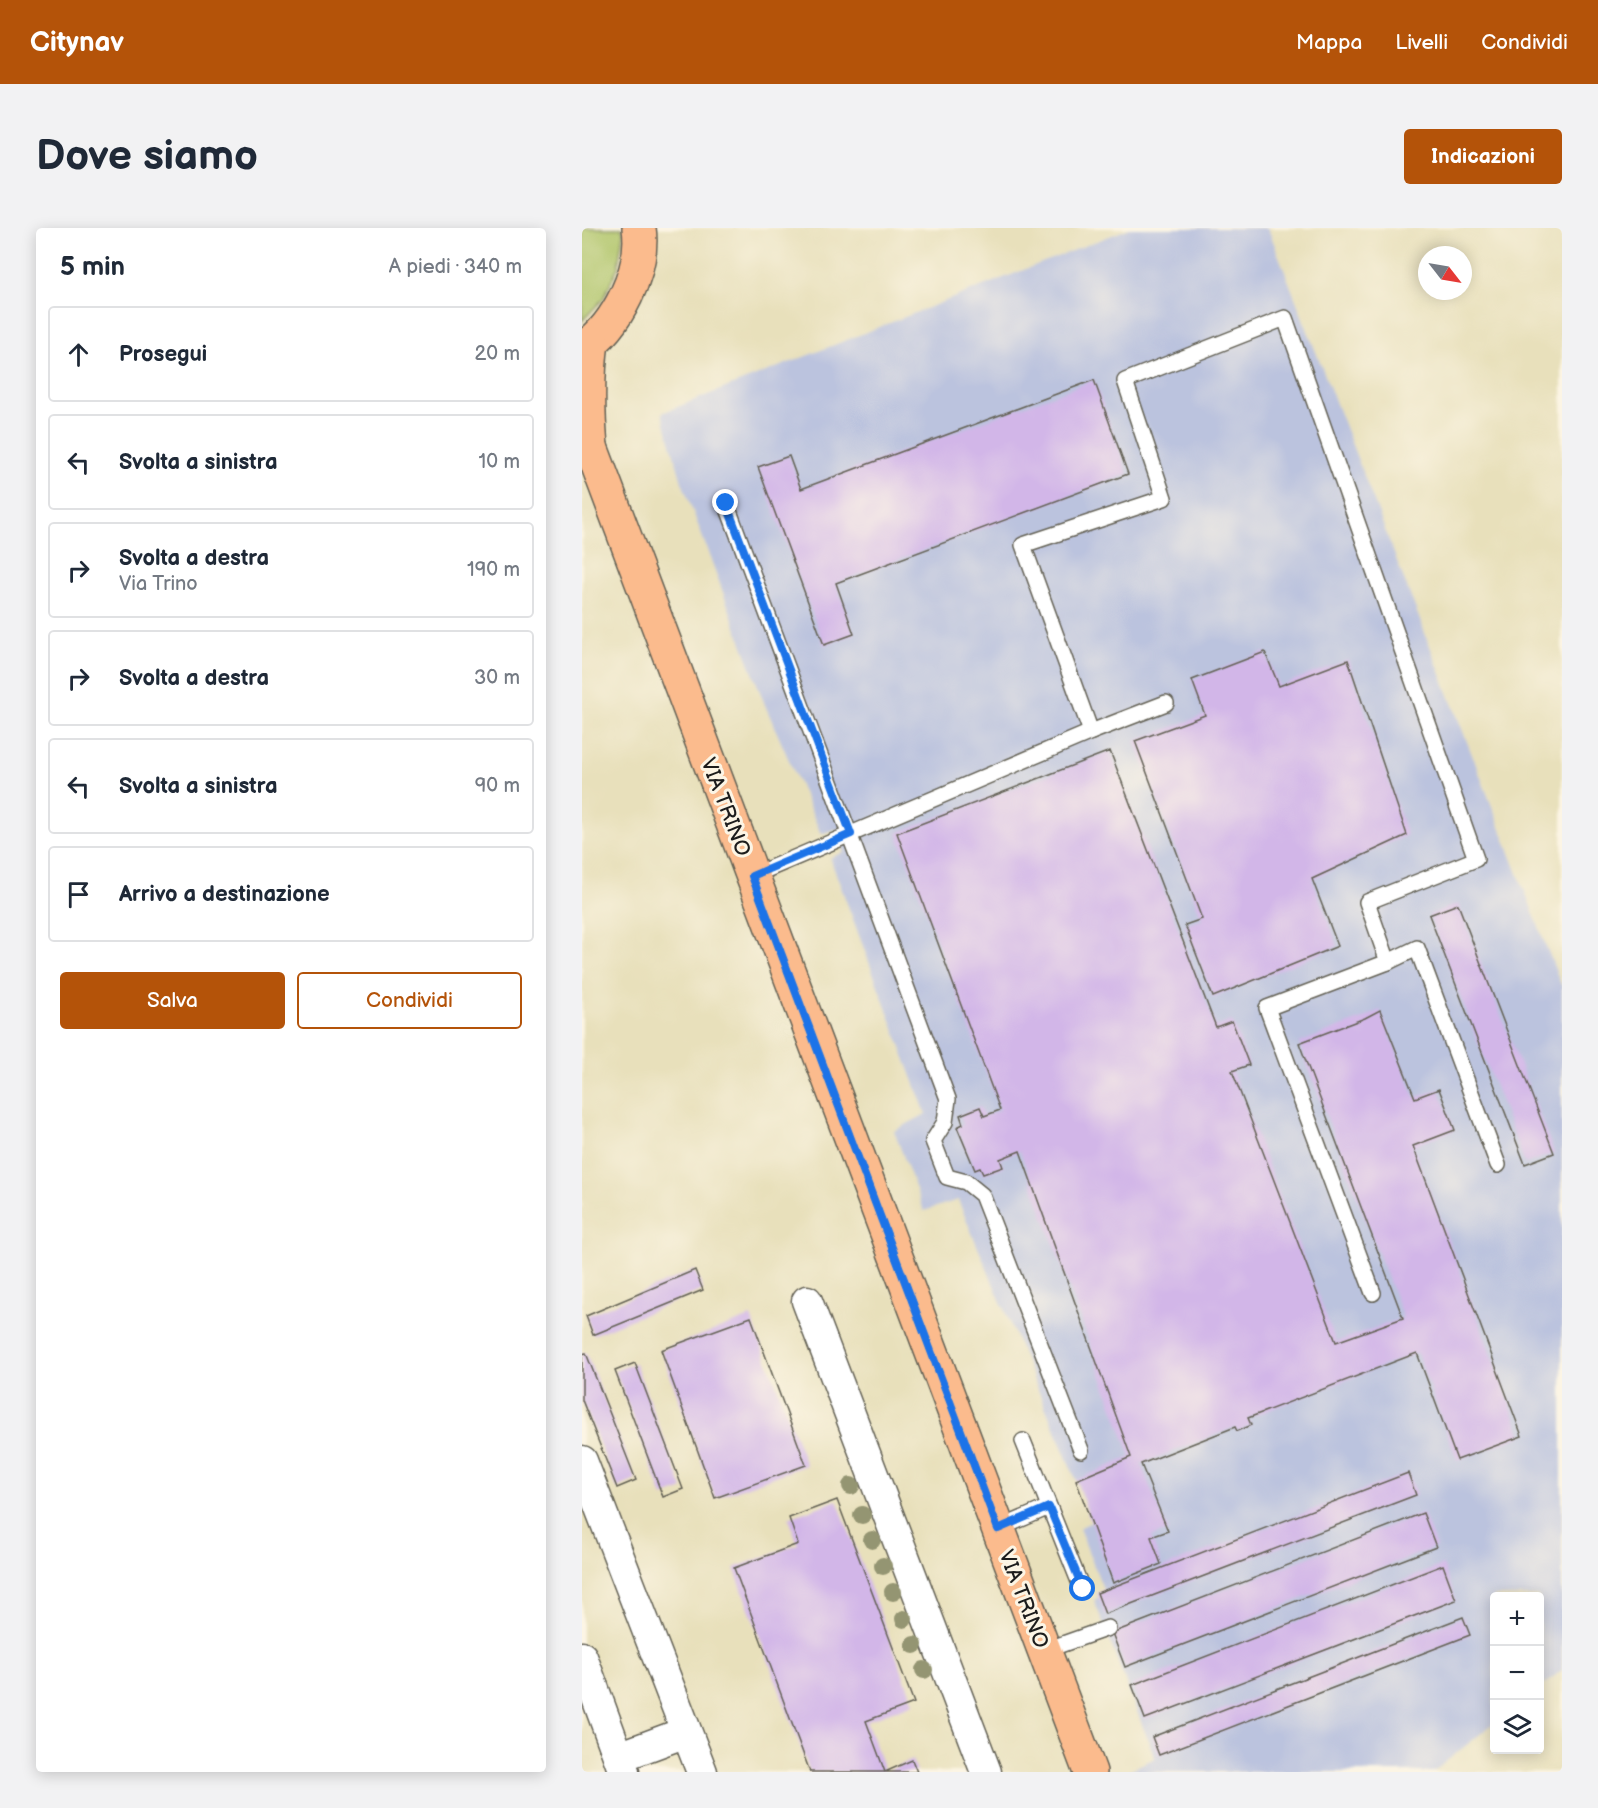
<!DOCTYPE html>
<html lang="it">
<meta charset="utf-8">
<style>
body{margin:0;font-family:"Balsamiq Sans",sans-serif;background:#f2f2f3;color:#1f2937}
.controls{position:absolute;right:18px;bottom:18px;display:grid;overflow:hidden;border-radius:6px;box-shadow:0 3px 15px #0003}
.controls button{width:54px;height:54px;display:grid;place-items:center;padding:0;border:0;border-bottom:2px solid #e0e1e3;background:#fff;color:#1f2937;font:30px sans-serif}
.compass{position:absolute;left:836px;top:18px;width:54px;height:54px;border-radius:50%;background:#fff;box-shadow:0 3px 15px #0003;rotate:121deg}
.stop{position:absolute;width:18px;height:18px;margin:-14px;border:4px solid #1a73e8;border-radius:50%;background:#fff}
.stop.end{background:#1a73e8;border-color:#fff;box-shadow:0 2px 6px #0008}
.list{margin:0;padding:0;list-style:none}
h2{display:flex;justify-content:space-between;align-items:center;height:78px;margin:0;padding:0 24px;font-size:26px}
h2 small{font-size:20px;font-weight:400;color:#747a83}
.list li{display:grid;grid-template-columns:39px 1fr auto;gap:18px;align-items:center;box-sizing:border-box;height:96px;margin:0 12px 12px;padding:0 12px;border:2px solid #e0e1e3;border-radius:6px}
.list b{display:block;font-size:22px;white-space:nowrap}
.list p{margin:0;font-size:20px;white-space:nowrap;color:#747a83}
.list em{font-size:20px;font-style:normal;color:#747a83}
.actions{display:flex;gap:12px;padding:18px 24px}
.actions a{flex:1;padding:14px 0;border:2px solid #b45309;border-radius:6px;text-align:center;font-size:21px;color:#b45309}
.actions .main{background:#b45309;color:#fff}
.icon{flex:none;width:33px;height:33px;fill:none;stroke:currentColor;stroke-width:2;stroke-linecap:round;stroke-linejoin:round}
.map{position:relative;flex:none;width:980px;height:1544px;overflow:hidden;border-radius:6px}
header{display:flex;align-items:center;gap:36px;box-sizing:border-box;height:84px;padding:0 30px;background:#b45309;color:#fff}
header strong{font-size:28px}
nav{display:flex;gap:33px;margin-inline-start:auto;font-size:21px}
.intro{display:flex;align-items:center;justify-content:space-between;box-sizing:border-box;height:144px;padding:0 36px}
h1{margin:0;font-size:42px}
.button{padding:15px 27px;border-radius:6px;background:#b45309;color:#fff;font-size:21px;font-weight:700}
main{display:flex;gap:36px;padding:0 36px}
aside{flex:1;background:#fff;border-radius:6px;box-shadow:0 3px 15px #0003}
.map>svg:first-child{display:block}
.industrial{fill:#bbc3de}
.green{fill:#afc468;stroke:#667042;stroke-width:1.5}
.building{fill:#d2b6e8}
.lines{fill:none;stroke-linecap:round;stroke-linejoin:round}
.lane-casing{stroke:#636154;stroke-width:18}
.street-casing{stroke:#636154;stroke-width:33}
.primary-casing{stroke:#636154;stroke-width:36}
.lane{stroke:#fff;stroke-width:15}
.street{stroke:#fff;stroke-width:30}
.primary{stroke:#fbbb8d;stroke-width:33}
.tree{fill:#949572}
.route{stroke:#1a73e8;stroke-width:8}
.labels{text-anchor:middle;stroke-width:6;stroke-linejoin:round;paint-order:stroke}
.street-label{font-size:21px;fill:#1c1c1c;stroke:#fcf5e5}
</style>
<header>
<strong>Citynav</strong>
<nav><a>Mappa</a><a>Livelli</a><a>Condividi</a></nav>
</header>
<div class="intro"><h1>Dove siamo</h1><a class="button">Indicazioni</a></div>
<main>
<aside>
<h2>5 min<small>A piedi · 340 m</small></h2>
<ul class="list">
<li><svg class="icon" aria-label="ahead" viewBox="0 0 24 24"><path d="M12 20V5M6 11l6-6 6 6"/></svg><div><b>Prosegui</b></div><em>20 m</em></li>
<li><svg class="icon" aria-label="left" viewBox="0 0 24 24"><path d="M17 20v-9H6M10 6l-5 5 5 5"/></svg><div><b>Svolta a sinistra</b></div><em>10 m</em></li>
<li><svg class="icon" aria-label="right" viewBox="0 0 24 24"><path d="M7 20v-9h11M14 6l5 5-5 5"/></svg><div><b>Svolta a destra</b><p>Via Trino</p></div><em>190 m</em></li>
<li><svg class="icon" aria-label="right" viewBox="0 0 24 24"><path d="M7 20v-9h11M14 6l5 5-5 5"/></svg><div><b>Svolta a destra</b></div><em>30 m</em></li>
<li><svg class="icon" aria-label="left" viewBox="0 0 24 24"><path d="M17 20v-9H6M10 6l-5 5 5 5"/></svg><div><b>Svolta a sinistra</b></div><em>90 m</em></li>
<li><svg class="icon" aria-label="arrive" viewBox="0 0 24 24"><path d="M6 21V4h12l-3 4 3 4H6"/></svg><div><b>Arrivo a destinazione</b></div></li>
</ul>
<div class="actions"><a class="main">Salva</a><a>Condividi</a></div>
</aside>
<div class="map">
<svg width="980" height="1544" viewBox="0 0 980 1544">
<rect width="100%" height="100%" fill="#fcf5e5"/>
<filter id="ink" filterUnits="userSpaceOnUse"><feTurbulence type="fractalNoise" baseFrequency=".0167" numOctaves="2"/><feDisplacementMap in="SourceGraphic" scale="12" xChannelSelector="R" yChannelSelector="G"/><feConvolveMatrix kernelMatrix="1 2 1 2 8 2 1 2 1" color-interpolation-filters="sRGB"/></filter>
<filter id="wash" filterUnits="userSpaceOnUse"><feTurbulence type="fractalNoise" baseFrequency=".008" numOctaves="4" result="noise"/><feDisplacementMap in="SourceGraphic" scale="24" xChannelSelector="R" yChannelSelector="G"/><feGaussianBlur stdDeviation="1.35" result="paint"/><feColorMatrix in="noise" values="0 0 0 0 0 0 0 0 0 0 0 0 0 0 0 0 0 1.4 0 .05"/><feComposite in="paint" operator="in"/></filter>
<g filter="url(#wash)">
<rect width="100%" height="100%" fill="#e8e0bb"/>
<!-- industrial -->
<polygon class="industrial" points="548,0 686,0 980,759 980,1442 958,1460 957,1368 912,1368 912,1495 851,1544 543,1544 573,1530 512,1372 523,1366 497,1300 509,1294 494,1252 376,972 342,983 312,903 344,886 248,630 262,624 254,601 239,606 183,477 100,254 80,185"/>
<!-- green -->
<polygon class="green" points="0,0 40,0 41,5 36,39 21,71 0,93"/>
<g id="blocks">
<!-- building -->
<g class="building">
<polygon points="512,152 546,246 254,355 272,406 242,417 176,239 207,228 219,261"/>
<polygon points="683,424 697,458 766,432 825,607 730,651 756,718 631,769 603,697 620,691 553,513 623,487 610,452"/>
<polygon points="528,523 634,799 650,793 667,837 650,843 754,1114 821,1090 717,815 783,790 798,782 833,870 857,861 873,902 831,918 940,1208 875,1232 835,1125 666,1190 669,1197 655,1203 653,1199 559,1236 586,1303 569,1309 579,1336 531,1355 494,1252 549,1229 438,923 418,931 421,939 401,946 398,940 393,942 375,899 381,896 378,887 398,879 402,888 418,882 315,605"/>
<polygon points="876,676 972,925 943,936 847,687"/>
<polygon points="113,1042 121,1062 11,1107 4,1088"/>
<polygon points="169,1089 224,1237 133,1270 79,1122"/>
<polygon points="4,1125 54,1252 35,1260 0,1172 0,1126"/>
<polygon points="53,1135 101,1261 81,1269 33,1143"/>
<polygon points="826,1245 834,1267 523,1386 515,1365"/>
<polygon points="255,1272 332,1475 284,1493 303,1544 330,1532 335,1544 228,1544 152,1340 216,1316 207,1290"/>
<polygon points="841,1285 854,1319 543,1439 530,1405"/>
<polygon points="861,1337 874,1372 563,1491 550,1457"/>
<polygon points="881,1389 888,1407 577,1527 570,1509"/>
</g>
</g>
</g>
<g filter="url(#ink)">
<use href="#blocks" fill-opacity="0" stroke="#636154" stroke-width="1.5"/>
<g class="lines">
<!-- lane casing -->
<g class="lane-casing">
<g id="lane">
<polyline points="144,275 366,871 363,894 351,913 365,949 384,954 400,967 499,1222"/>
<polyline points="509,504 441,317 582,270 543,153 703,90 894,631 785,674 806,734 685,780 791,1065"/>
<polyline points="170,648 509,504 584,475"/>
<polyline points="806,734 835,720 916,937"/>
<polyline points="441,1213 500,1361"/>
<polyline points="416,1301 467,1279"/>
<polyline points="461,1423 526,1400"/>
</g>
</g>
<!-- street casing -->
<g class="street-casing">
<g id="street">
<polyline points="225,1073 404,1544"/>
<polyline points="0,1233 120,1544"/>
<polyline points="0,1429 42,1544"/>
<polyline points="37,1529 104,1504"/>
</g>
</g>
<!-- primary casing -->
<g class="primary-casing">
<g id="primary">
<path d="M0,121c35,-22 63,-79 57,-121"/>
<polyline points="0,204 9,219 508,1544"/>
<path d="M9,219c-3,-35 -4,-69 1,-105"/>
</g>
</g>
<!-- lane -->
<use href="#lane" class="lane"/>
<!-- street -->
<use href="#street" class="street"/>
<!-- primary -->
<use href="#primary" class="primary"/>
</g>
<!-- trees -->
<g class="tree">
<circle cx="269" cy="1258" r="9"/>
<circle cx="280" cy="1287" r="9"/>
<circle cx="290" cy="1312" r="9"/>
<circle cx="301" cy="1338" r="9"/>
<circle cx="311" cy="1364" r="9"/>
<circle cx="322" cy="1391" r="9"/>
<circle cx="332" cy="1417" r="9"/>
<circle cx="342" cy="1442" r="9"/>
</g>
</g>
<g class="lines" filter="url(#ink)">
<!-- route -->
<polyline class="route" points="144,275 269,606 170,648 416,1301 467,1279 501,1361"/>
</g>
<g class="labels">
<!-- street labels -->
<g class="street-label">
<text transform="translate(144 579) rotate(69)" y="7">VIA TRINO</text>
<text transform="translate(442 1371) rotate(69)" y="7">VIA TRINO</text>
</g>
</g>
</svg>
<div class="controls">
<button>+</button>
<button>−</button>
<button><svg class="icon" aria-label="layers" viewBox="0 0 24 24"><path d="M12 4l9 5-9 5-9-5zM3 14l9 5 9-5"/></svg></button>
</div>
<svg class="compass" viewBox="-18 -18 36 36"><path d="M0-13l5 13h-10z" fill="#e53935"/><path d="M0 13l5-13h-10z" fill="#747a83"/></svg>
<div class="stop" style="left:501px;top:1361px"></div>
<div class="stop end" style="left:144px;top:275px"></div>
</div>
</main>
